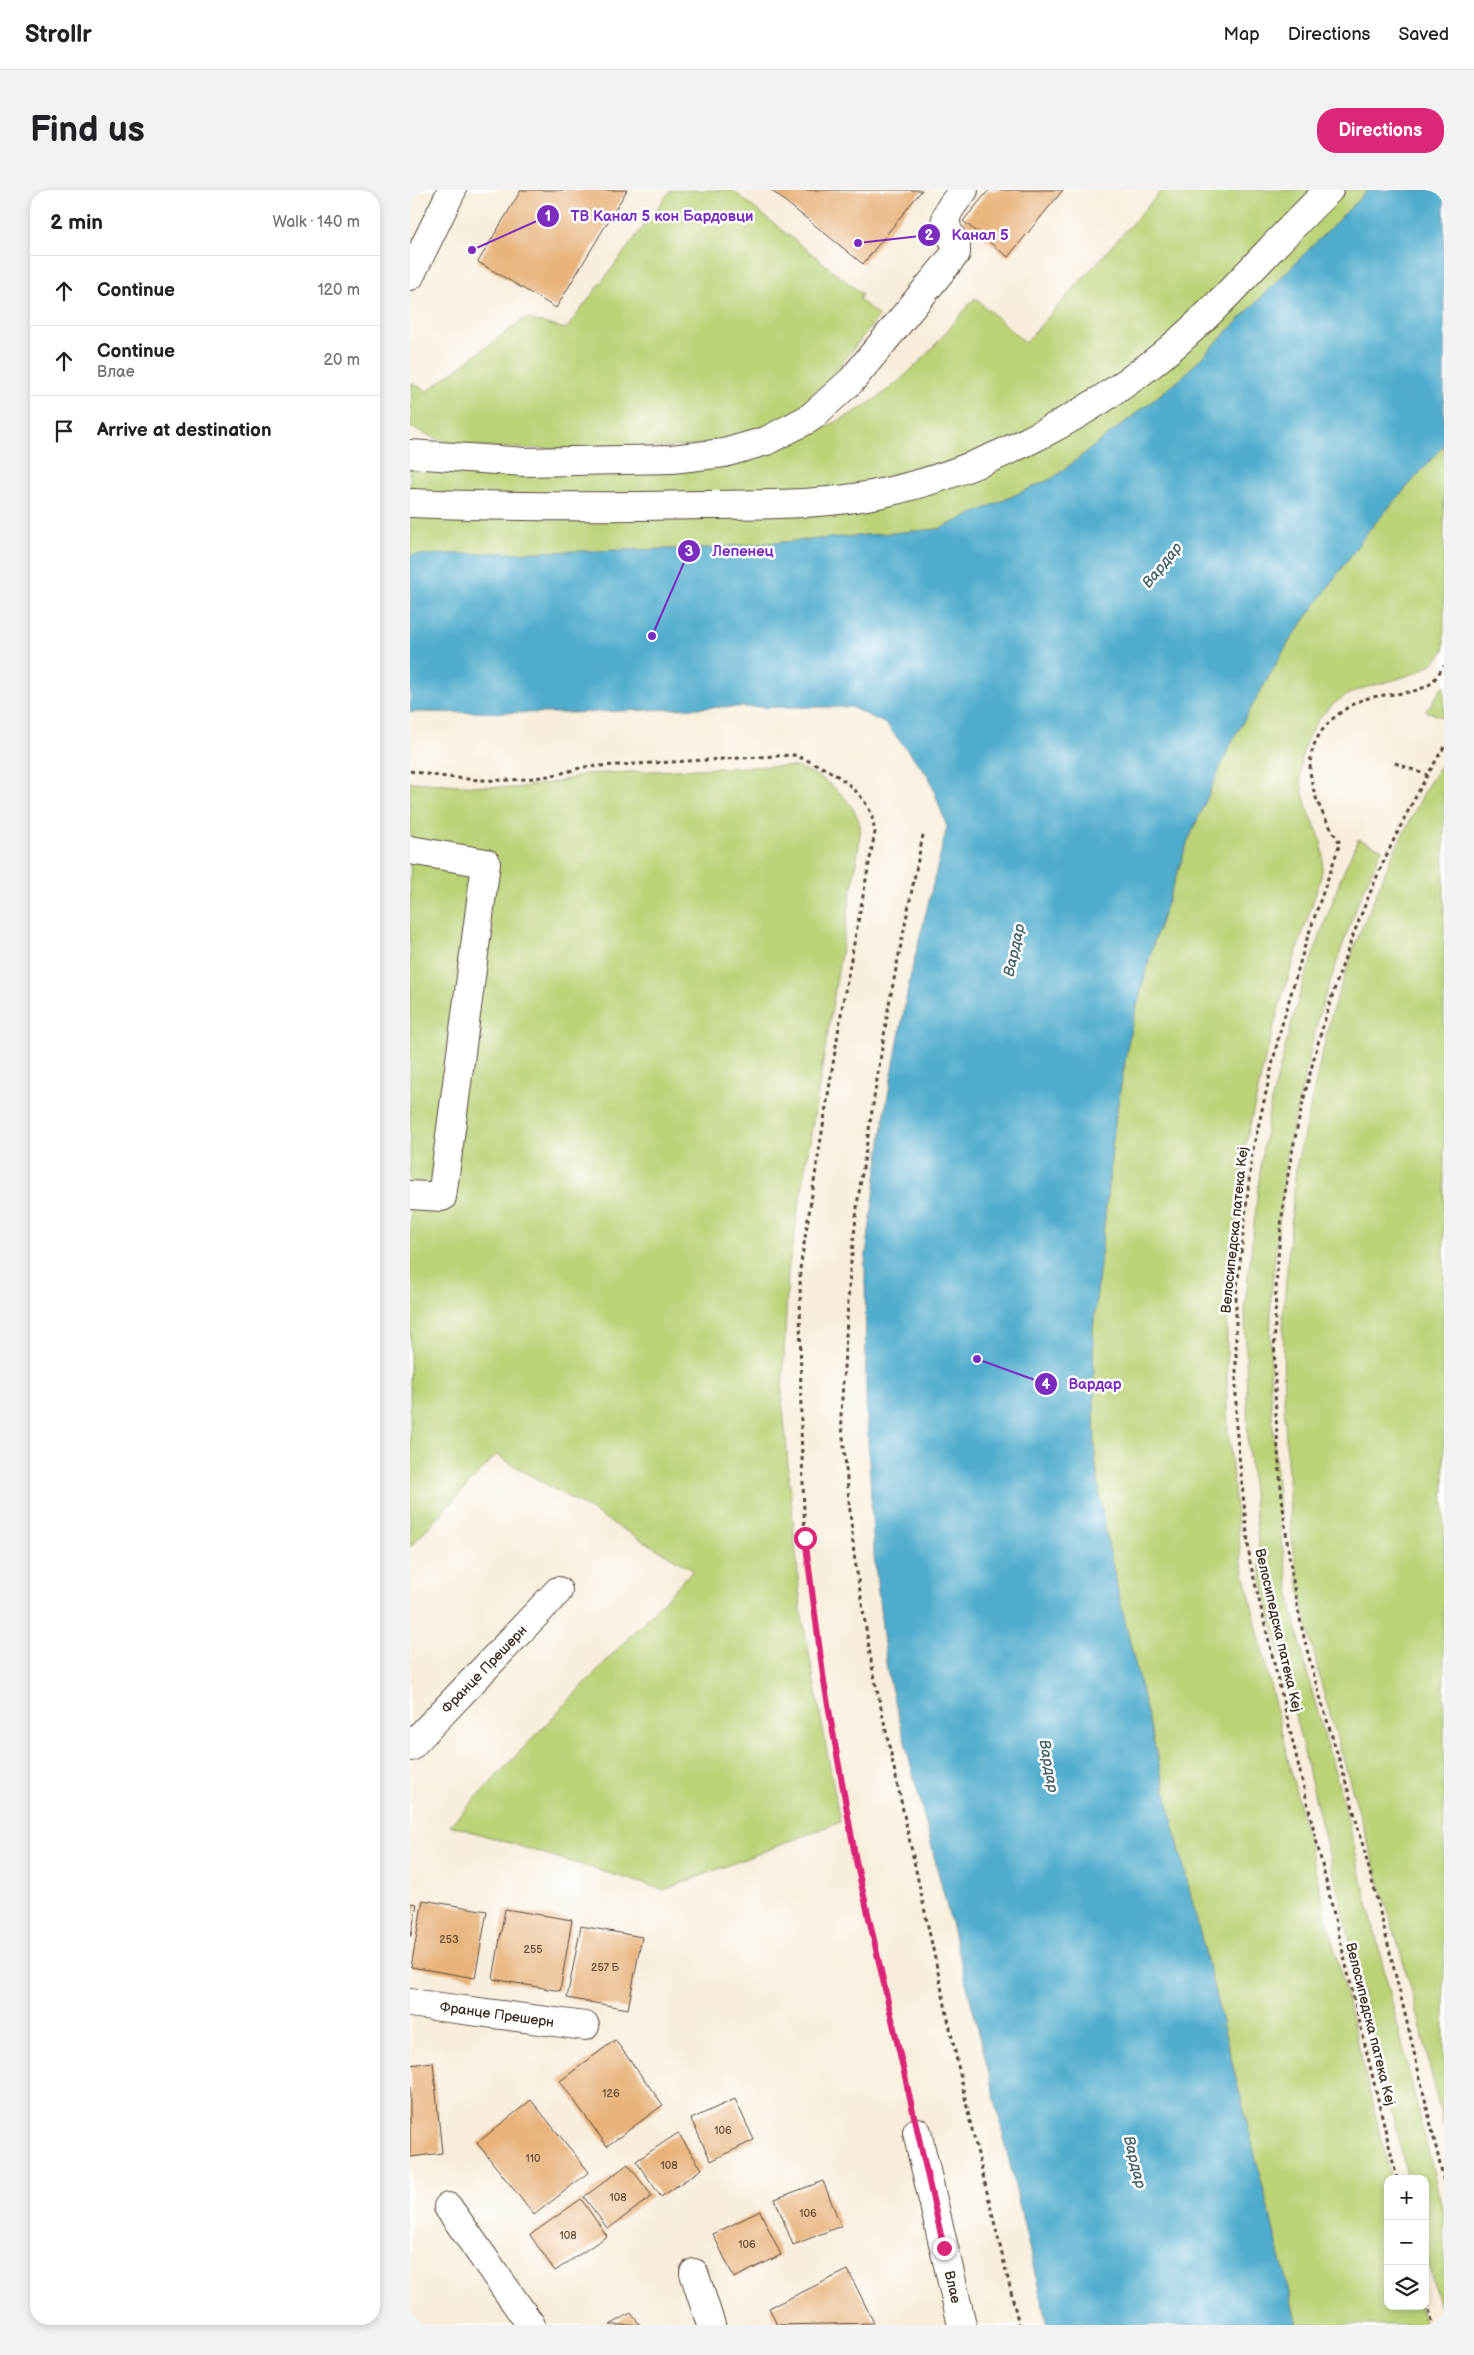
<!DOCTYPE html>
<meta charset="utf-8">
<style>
body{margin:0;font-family:"Balsamiq Sans",sans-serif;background:#f2f2f2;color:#202124}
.controls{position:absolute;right:15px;bottom:15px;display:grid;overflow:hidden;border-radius:10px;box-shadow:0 2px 8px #0003}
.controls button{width:45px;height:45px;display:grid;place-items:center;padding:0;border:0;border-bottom:1px solid #e0e0e0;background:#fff;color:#202124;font:25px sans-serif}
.stop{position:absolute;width:15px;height:15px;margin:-11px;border:4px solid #db2777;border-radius:50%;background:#fff}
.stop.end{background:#db2777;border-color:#fff;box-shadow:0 1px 5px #0008}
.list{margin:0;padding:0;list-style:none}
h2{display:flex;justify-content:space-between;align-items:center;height:65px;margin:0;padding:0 20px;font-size:21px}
h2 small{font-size:16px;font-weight:400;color:#757577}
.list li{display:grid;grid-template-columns:32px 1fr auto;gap:15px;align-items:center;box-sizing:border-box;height:70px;padding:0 20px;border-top:1px solid #e0e0e0}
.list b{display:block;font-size:19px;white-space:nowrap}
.list p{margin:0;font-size:16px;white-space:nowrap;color:#757577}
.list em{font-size:16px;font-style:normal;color:#757577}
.icon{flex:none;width:28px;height:28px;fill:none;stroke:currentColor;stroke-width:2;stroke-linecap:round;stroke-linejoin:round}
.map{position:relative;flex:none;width:1034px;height:2135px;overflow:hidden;border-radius:20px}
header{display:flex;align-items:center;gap:30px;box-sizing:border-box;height:70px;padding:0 25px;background:#fff;border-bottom:1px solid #e0e0e0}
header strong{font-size:24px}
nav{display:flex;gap:28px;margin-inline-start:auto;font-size:18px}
.intro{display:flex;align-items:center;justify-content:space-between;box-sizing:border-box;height:120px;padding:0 30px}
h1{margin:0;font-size:35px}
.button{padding:12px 22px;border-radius:20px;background:#db2777;color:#fff;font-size:18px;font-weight:700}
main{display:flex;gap:30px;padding:0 30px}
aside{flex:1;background:#fff;border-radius:20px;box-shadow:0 2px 8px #0003}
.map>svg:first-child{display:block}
.green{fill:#bbd277;stroke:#7b7e4a}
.water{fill:#4faccd;stroke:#456b76}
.building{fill:#e8b27a}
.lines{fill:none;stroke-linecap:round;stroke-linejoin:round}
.minor-casing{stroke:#57473a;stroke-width:30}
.path{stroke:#57473a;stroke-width:3;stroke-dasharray:4 4;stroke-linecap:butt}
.minor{stroke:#fff;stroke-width:28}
.route{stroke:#db2777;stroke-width:6}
.labels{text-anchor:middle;stroke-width:5;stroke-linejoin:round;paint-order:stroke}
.number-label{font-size:11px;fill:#664c35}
.street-label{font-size:14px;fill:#3b2a1e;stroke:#fff}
.water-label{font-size:15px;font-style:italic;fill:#435e64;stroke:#fff}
.leader{fill:none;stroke:#7b2cbf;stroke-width:2}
.callout-dot{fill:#7b2cbf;stroke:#fff;stroke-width:2}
.mark-label{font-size:15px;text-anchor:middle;font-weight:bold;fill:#fff}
.callout-label{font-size:15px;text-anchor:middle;font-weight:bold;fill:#7b2cbf;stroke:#fff;stroke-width:5;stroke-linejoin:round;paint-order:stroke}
</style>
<header>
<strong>Strollr</strong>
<nav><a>Map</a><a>Directions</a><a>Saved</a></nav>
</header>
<div class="intro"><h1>Find us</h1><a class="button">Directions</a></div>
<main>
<aside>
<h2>2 min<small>Walk · 140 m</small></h2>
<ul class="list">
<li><svg class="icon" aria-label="ahead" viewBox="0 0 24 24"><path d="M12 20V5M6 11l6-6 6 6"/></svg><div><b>Continue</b></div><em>120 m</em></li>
<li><svg class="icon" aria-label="ahead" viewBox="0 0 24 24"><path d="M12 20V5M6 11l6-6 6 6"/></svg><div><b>Continue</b><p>Влае</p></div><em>20 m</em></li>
<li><svg class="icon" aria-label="arrive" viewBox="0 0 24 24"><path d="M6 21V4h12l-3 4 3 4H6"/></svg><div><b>Arrive at destination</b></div></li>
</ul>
</aside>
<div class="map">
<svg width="1034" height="2135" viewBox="0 0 1034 2135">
<rect width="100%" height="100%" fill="#fff"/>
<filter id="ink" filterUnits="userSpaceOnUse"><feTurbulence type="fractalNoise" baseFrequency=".02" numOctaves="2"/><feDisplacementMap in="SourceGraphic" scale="10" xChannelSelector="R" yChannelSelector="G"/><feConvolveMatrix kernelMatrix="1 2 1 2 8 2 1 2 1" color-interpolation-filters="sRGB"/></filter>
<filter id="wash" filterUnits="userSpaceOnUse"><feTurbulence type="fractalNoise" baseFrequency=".0096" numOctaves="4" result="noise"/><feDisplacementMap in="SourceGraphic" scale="20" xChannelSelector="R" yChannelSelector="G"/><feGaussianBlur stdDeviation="1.12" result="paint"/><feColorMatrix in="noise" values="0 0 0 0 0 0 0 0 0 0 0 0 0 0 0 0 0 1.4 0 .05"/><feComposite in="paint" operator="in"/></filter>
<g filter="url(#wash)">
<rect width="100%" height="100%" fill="#f7edda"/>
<!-- green -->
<g class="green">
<path d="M261,0h61l130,104 -3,5 20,17c-29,36 -57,80 -98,104 -54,32 -125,27 -185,28 -49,1 -99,2 -147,-6 -13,-2 -27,-10 -39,-15l2,-44 15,8 98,-73 41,11z"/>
<path d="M752,0h206l-189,190 -126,98 -114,51 -228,19 -301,7v-87l363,-17c42,-18 86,-37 121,-66 31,-25 55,-57 81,-87l50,45z"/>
<path d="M1034,255v206c-26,35 -73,26 -105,49 -31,21 -46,61 -35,97 10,36 24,39 17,80l-38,116 -18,66 -20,88 -18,161v110l14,142 43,183 107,436h-3v127h32l5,19h-128l-121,-489 -57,-240 -16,-77 -8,-60 -2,-129 22,-209 15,-89 24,-91 34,-100 43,-98 57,-100 81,-113z"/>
<polygon points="1034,495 1034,528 1016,521"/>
<polygon points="1034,569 1034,1939 1005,1812 912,1497 893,1417 881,1344 874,1213 873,1124 886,978 921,825 947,750 982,666 1018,595"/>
<path d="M333,577c16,0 34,-2 50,0 25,3 63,33 67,59 1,6 -1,13 -1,19l-71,427 -6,124 19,214 39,212 -176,68 -214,-65 243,-255 -197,-115 -86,92v-765l104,6 43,-6 28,-8z"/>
<polygon points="948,649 972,659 946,717 909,824 877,962 861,1104 860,1196 871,1348 882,1417 899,1491 933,1611 1034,2026 1034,2135 1015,2060 1015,1989 998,1989 852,1390 838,1255 835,1115 852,964 860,917 877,850 893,793 931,688"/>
</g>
<!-- water -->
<polygon class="water" points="958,0 1034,0 1034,255 959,340 878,453 821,553 778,651 744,751 720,842 705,931 683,1140 685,1269 693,1329 709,1406 766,1646 887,2135 637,2135 576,1871 477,1481 464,1366 456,1210 455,1072 475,921 501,783 537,637 519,587 476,534 441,517 313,517 158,523 0,522 0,365 301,358 529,339 643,288 769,190"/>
<g id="blocks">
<!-- building -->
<g class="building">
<polygon points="111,0 217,0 146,118 68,72"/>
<polygon points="361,0 512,0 453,74"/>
<polygon points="579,0 653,0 598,67 553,31"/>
<polygon points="13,1710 77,1721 65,1788 1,1777"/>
<polygon points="0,1713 7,1714 1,1746 0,1746"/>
<polygon points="95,1719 162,1730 150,1801 83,1789"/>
<polygon points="171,1736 232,1747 218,1819 157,1808"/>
<polygon points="205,1850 253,1915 197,1956 150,1891"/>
<polygon points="23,1872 32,1963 0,1967 0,1875"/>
<polygon points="325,1909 344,1950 301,1971 281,1929"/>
<polygon points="121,1910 179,1982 124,2025 67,1953"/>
<polygon points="268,1943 292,1979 251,2007 226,1971"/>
<polygon points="218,1974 242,2006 198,2039 174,2007"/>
<polygon points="413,1991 431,2036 383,2055 365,2009"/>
<polygon points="171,2009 197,2046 145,2081 120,2045"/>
<polygon points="350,2021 371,2065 324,2088 303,2044"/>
<polygon points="438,2080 464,2133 367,2135 359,2118"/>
<polygon points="221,2123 230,2135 200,2135"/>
</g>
</g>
</g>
<g filter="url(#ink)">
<use href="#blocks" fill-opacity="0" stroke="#57473a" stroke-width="1"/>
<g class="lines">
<!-- minor casing -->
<g class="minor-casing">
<g id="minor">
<polyline points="0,86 42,0"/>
<path d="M0,264l115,8 147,-3 52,-6 42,-12 44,-23 42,-38 104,-127v-10c-19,-23 -8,-33 8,-53"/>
<path d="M0,313c97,4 195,4 293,2 59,-1 120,1 179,-12 94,-20 191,-69 267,-127 65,-50 120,-119 180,-176"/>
<polyline points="0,660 76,673 32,1007 0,1005"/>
<polyline points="0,1557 148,1401"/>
<polyline points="0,1813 175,1836"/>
<polyline points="507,1942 552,2135"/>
<polyline points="38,2017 121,2135"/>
<polyline points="284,2083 301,2135"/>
</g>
</g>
<!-- path -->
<g class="path">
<path d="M1034,557c-76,125 -125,267 -153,411 -26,137 -19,309 6,446 13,71 39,139 57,208 33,123 62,247 90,370"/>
<polyline points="985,573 1017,585"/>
<path d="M0,581c58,11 116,15 173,-4l211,-12c29,11 60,26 75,54 4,7 4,16 6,23l-32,170 -43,267 1,159 4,110 19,144 32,179 54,241"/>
<polyline points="513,645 479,814 448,1009 440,1081 431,1225 444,1364 462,1476 560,1931 609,2135"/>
<path d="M987,1989l-147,-617 -14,-136v-129l16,-143 27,-119 27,-93 34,-99c-27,-41 -49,-90 -4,-127 8,-6 17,-13 26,-16 21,-8 49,-3 68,-16 5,-4 10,-13 14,-18"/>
<polyline points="1015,2105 1023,2135"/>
</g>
<!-- minor -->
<use href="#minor" class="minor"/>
</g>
</g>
<g class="lines" filter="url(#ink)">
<!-- route -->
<polyline class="route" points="395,1348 414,1492 446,1671 534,2058"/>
</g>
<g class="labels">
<!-- number labels -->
<g class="number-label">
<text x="39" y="1753">253</text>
<text x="123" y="1763">255</text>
<text x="195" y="1781">257 Б</text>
<text x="201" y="1907">126</text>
<text x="313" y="1944">106</text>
<text x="123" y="1972">110</text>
<text x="259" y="1979">108</text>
<text x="208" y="2011">108</text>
<text x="398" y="2027">106</text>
<text x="158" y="2049">108</text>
<text x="337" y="2058">106</text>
</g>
<!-- street labels -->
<g class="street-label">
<text transform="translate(824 1040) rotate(-84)" y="5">Велосипедска патека Кеј</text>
<text transform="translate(869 1440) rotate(77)" y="5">Велосипедска патека Кеј</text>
<text transform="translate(74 1479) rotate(-46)" y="5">Францe Прешерн</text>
<text transform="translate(87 1824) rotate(8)" y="5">Франце Прешерн</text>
<text transform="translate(961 1834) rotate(76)" y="5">Велосипедска патека Кеј</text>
<text transform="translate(543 2097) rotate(77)" y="5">Влае</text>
</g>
<!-- water labels -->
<g class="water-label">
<text transform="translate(752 375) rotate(-51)" y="5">Вардар</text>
<text transform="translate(604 760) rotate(-78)" y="5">Вардар</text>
<text transform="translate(639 1576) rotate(80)" y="5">Вардар</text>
<text transform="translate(725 1972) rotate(76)" y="5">Вардар</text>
</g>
</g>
<!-- callouts -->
<path class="leader" d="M62 60L138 26M448 53L519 45M242 446L279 361M567 1169L636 1194"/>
<g class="callout-dot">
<circle cx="62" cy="60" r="5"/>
<circle cx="448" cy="53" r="5"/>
<circle cx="242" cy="446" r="5"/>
<circle cx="567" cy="1169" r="5"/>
<circle cx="138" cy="26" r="12"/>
<circle cx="519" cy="45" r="12"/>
<circle cx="279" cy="361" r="12"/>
<circle cx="636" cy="1194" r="12"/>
</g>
<g class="mark-label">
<text x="138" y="31">1</text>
<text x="519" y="50">2</text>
<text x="279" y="366">3</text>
<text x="636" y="1199">4</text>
</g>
<g class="callout-label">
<text x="252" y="31">ТВ Канал 5 кон Бардовци</text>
<text x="570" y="50">Канал 5</text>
<text x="333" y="366">Лепенец</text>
<text x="685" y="1199">Вардар</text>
</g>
</svg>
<div class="controls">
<button>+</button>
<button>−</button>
<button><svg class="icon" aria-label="layers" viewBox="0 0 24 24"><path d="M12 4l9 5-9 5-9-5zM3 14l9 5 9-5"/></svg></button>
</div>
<div class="stop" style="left:395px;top:1348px"></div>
<div class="stop end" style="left:534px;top:2058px"></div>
</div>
</main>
